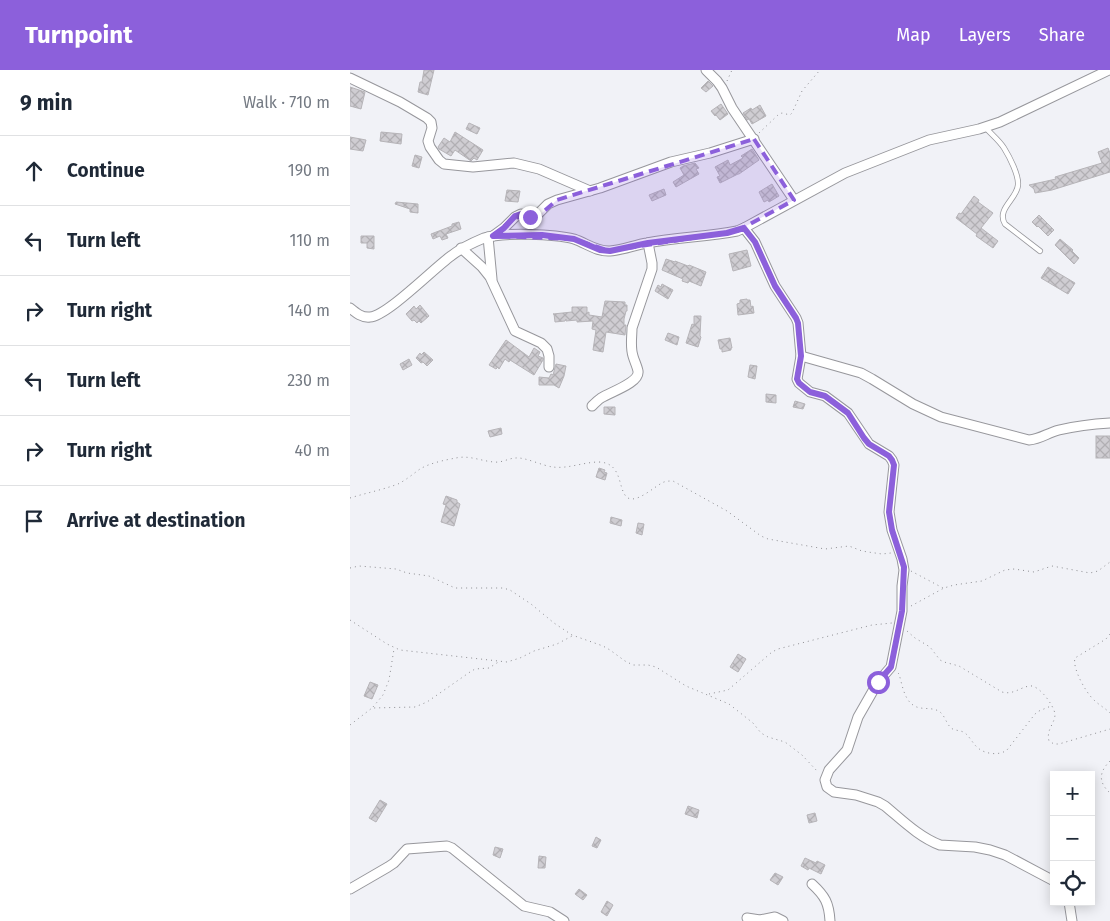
<!DOCTYPE html>
<meta charset="utf-8">
<style>
body{margin:0;font-family:"Fira Sans",sans-serif;background:#f2f2f3;color:#1f2937}
.controls{position:absolute;right:15px;bottom:15px;display:grid;overflow:hidden;border-radius:0px;box-shadow:0 2px 12px #0003}
.controls button{width:45px;height:45px;display:grid;place-items:center;padding:0;border:0;border-bottom:1px solid #e0e1e3;background:#fff;color:#1f2937;font:25px sans-serif}
.stop{position:absolute;width:15px;height:15px;margin:-11px;border:4px solid #8c60db;border-radius:50%;background:#fff}
.stop.end{background:#8c60db;border-color:#fff;box-shadow:0 1px 5px #0008}
.list{margin:0;padding:0;list-style:none}
h2{display:flex;justify-content:space-between;align-items:center;height:65px;margin:0;padding:0 20px;font-size:21px}
h2 small{font-size:16px;font-weight:400;color:#747a83}
.list li{display:grid;grid-template-columns:32px 1fr auto;gap:15px;align-items:center;box-sizing:border-box;height:70px;padding:0 20px;border-top:1px solid #e0e1e3}
.list b{display:block;font-size:19px;white-space:nowrap}
.list em{font-size:16px;font-style:normal;color:#747a83}
.icon{flex:none;width:28px;height:28px;fill:none;stroke:currentColor;stroke-width:2;stroke-linecap:round;stroke-linejoin:round}
.map{position:relative;flex:none;width:760px;height:851px;overflow:hidden}
header{display:flex;align-items:center;gap:30px;box-sizing:border-box;height:70px;padding:0 25px;background:#8c60db;color:#fff}
header strong{font-size:24px}
nav{display:flex;gap:28px;margin-inline-start:auto;font-size:18px}
main{display:flex}
aside{flex:1;background:#fff}
.map>svg:first-child{display:block}
.building{fill:url(#building-cross-hatch);stroke:#b6b4b8}
.lines{fill:none;stroke-linecap:round;stroke-linejoin:round}
.lane-casing{stroke:#97979c;stroke-width:6}
.street-casing{stroke:#97979c;stroke-width:11}
.path{stroke:#8e8e92;stroke-width:1;stroke-dasharray:1 4;stroke-linecap:butt}
.lane{stroke:#fff;stroke-width:4.5}
.street{stroke:#fff;stroke-width:9}
.route{stroke:#8c60db;stroke-width:6}
.marked{fill:#8c60db;fill-opacity:0.2;stroke:#8c60db;stroke-width:4;stroke-dasharray:10 6;stroke-linejoin:round}
</style>
<header>
<strong>Turnpoint</strong>
<nav><a>Map</a><a>Layers</a><a>Share</a></nav>
</header>
<main>
<aside>
<h2>9 min<small>Walk · 710 m</small></h2>
<ul class="list">
<li><svg class="icon" aria-label="ahead" viewBox="0 0 24 24"><path d="M12 20V5M6 11l6-6 6 6"/></svg><div><b>Continue</b></div><em>190 m</em></li>
<li><svg class="icon" aria-label="left" viewBox="0 0 24 24"><path d="M17 20v-9H6M10 6l-5 5 5 5"/></svg><div><b>Turn left</b></div><em>110 m</em></li>
<li><svg class="icon" aria-label="right" viewBox="0 0 24 24"><path d="M7 20v-9h11M14 6l5 5-5 5"/></svg><div><b>Turn right</b></div><em>140 m</em></li>
<li><svg class="icon" aria-label="left" viewBox="0 0 24 24"><path d="M17 20v-9H6M10 6l-5 5 5 5"/></svg><div><b>Turn left</b></div><em>230 m</em></li>
<li><svg class="icon" aria-label="right" viewBox="0 0 24 24"><path d="M7 20v-9h11M14 6l5 5-5 5"/></svg><div><b>Turn right</b></div><em>40 m</em></li>
<li><svg class="icon" aria-label="arrive" viewBox="0 0 24 24"><path d="M6 21V4h12l-3 4 3 4H6"/></svg><div><b>Arrive at destination</b></div></li>
</ul>
</aside>
<div class="map">
<svg width="760" height="851" viewBox="0 0 760 851">
<defs>
<pattern id="building-cross-hatch" width="8" height="8" patternUnits="userSpaceOnUse" patternTransform="scale(1.25)"><rect width="8" height="8" fill="#cfcdd2"/><path d="M0 0l8 8M0 8l8-8" fill="none" stroke="#b1afb3"/></pattern>
</defs>
<rect width="100%" height="100%" fill="#f1f2f7"/>
<!-- building -->
<g class="building">
<polygon points="74,0 84,0 78,25 68,22 70,12 72,12"/>
<polygon points="358,11 363,16 356,22 351,18"/>
<polygon points="0,17 15,22 11,39 0,36"/>
<polygon points="371,34 378,44 370,50 366,45 365,46 361,41"/>
<polygon points="410,35 416,46 402,54 399,49 397,50 393,43 401,38 402,40"/>
<polygon points="119,53 130,58 127,64 116,59"/>
<polygon points="31,62 52,64 51,74 30,71"/>
<polygon points="105,62 133,80 127,90 124,88 121,91 105,80 101,86 89,79 88,77 94,68 100,72"/>
<polygon points="0,67 16,70 13,81 0,79"/>
<polygon points="758,78 760,83 760,102 702,120 685,123 684,119 679,115 706,109 705,107 752,93 748,82"/>
<polygon points="402,79 409,90 389,104 388,104 370,113 367,107 370,106 365,97 378,90 380,95 393,88 391,86"/>
<polygon points="65,85 72,87 69,98 62,96"/>
<polygon points="345,93 349,98 346,99 349,104 326,117 323,112 334,105 330,98 333,96"/>
<polygon points="422,114 429,126 419,132 418,130 414,132 409,122"/>
<polygon points="314,119 316,125 302,131 299,125"/>
<polygon points="157,120 170,121 168,132 155,131"/>
<polygon points="624,126 629,130 628,132 643,143 631,158 648,171 643,178 626,166 627,164 606,148 609,143 611,144"/>
<polygon points="46,132 68,134 68,143 60,142 60,139 45,134"/>
<polygon points="689,145 704,160 698,166 688,156 687,157 682,152"/>
<polygon points="109,152 111,159 96,164 98,168 92,170 90,166 83,169 81,164 102,156 102,154"/>
<polygon points="11,166 24,166 24,179 17,178 17,173 11,173"/>
<polygon points="710,169 723,180 722,181 729,188 724,194 705,175"/>
<polygon points="397,180 401,196 383,201 379,184"/>
<polygon points="316,189 325,192 325,191 338,196 339,195 356,202 351,216 339,211 338,213 332,211 333,209 312,200"/>
<polygon points="698,197 725,213 718,224 691,208"/>
<polygon points="312,214 323,220 318,229 305,221 308,215 311,217"/>
<polygon points="397,229 397,230 400,230 401,237 403,236 404,243 388,245 387,234 390,233 390,230"/>
<polygon points="255,231 275,232 275,235 277,235 277,241 276,241 274,249 274,255 276,255 275,265 256,262 253,282 243,280 246,260 242,259 243,251 227,252 227,250 216,251 216,249 215,251 205,252 204,244 203,244 222,242 222,237 237,237 237,243 239,242 239,245 252,247"/>
<polygon points="70,235 79,246 71,253 69,251 67,253 64,250 62,251 56,244 64,236 66,239"/>
<polygon points="344,246 351,246 350,266 351,267 348,277 336,273 342,254 344,255"/>
<polygon points="318,263 329,267 327,275 315,270"/>
<polygon points="380,268 382,278 381,278 381,280 372,282 372,279 370,279 368,270"/>
<polygon points="156,270 179,287 184,278 190,282 188,286 193,288 193,290 184,305 160,290 159,292 155,289 149,299 148,297 146,299 139,295"/>
<polygon points="74,282 83,290 77,296 73,292 71,293 66,288 70,283 71,285"/>
<polygon points="59,289 62,295 53,300 50,294"/>
<polygon points="206,294 216,296 214,306 209,318 204,315 189,315 189,307 199,308 201,304 203,305"/>
<polygon points="400,295 407,296 405,309 398,307"/>
<polygon points="416,324 426,325 426,333 416,332"/>
<polygon points="445,331 455,334 453,339 443,337"/>
<polygon points="254,337 265,337 265,345 254,344"/>
<polygon points="151,358 152,364 140,367 138,361"/>
<rect x="746" y="366" width="14" height="22"/>
<polygon points="249,398 255,400 254,402 257,403 255,410 246,407"/>
<polygon points="96,426 107,430 107,432 110,434 104,456 91,452 96,435 93,434"/>
<polygon points="261,447 272,450 271,456 260,453"/>
<polygon points="288,453 294,454 292,465 286,463"/>
<polygon points="388,584 396,589 388,602 380,597"/>
<polygon points="20,612 28,615 22,629 14,626"/>
<polygon points="30,730 37,734 26,752 19,748"/>
<polygon points="338,736 349,740 347,748 335,744"/>
<polygon points="465,743 467,751 459,753 457,745"/>
<polygon points="246,767 251,770 247,778 242,776"/>
<polygon points="145,777 153,779 150,788 143,785"/>
<polygon points="189,786 196,787 195,798 188,798"/>
<polygon points="455,788 466,793 467,791 475,795 471,804 459,798 458,800 451,796"/>
<polygon points="425,803 433,807 428,815 420,810"/>
<polygon points="229,819 237,825 233,830 225,824"/>
<polygon points="257,831 263,835 257,846 251,842"/>
</g>
<g class="lines">
<!-- lane casing -->
<g class="lane-casing">
<path id="lane" d="M635,57c6,7 14,13 19,21 5,8 15,27 14,37 -1,14 -22,24 -13,39l35,27"/>
</g>
<!-- street casing -->
<g class="street-casing">
<g id="street">
<polyline points="356,0 367,11 372,18 382,38 444,130"/>
<polyline points="0,8 50,32 77,48 81,52 82,58 78,71 80,77 89,90 94,94 123,97 164,93 189,99 240,121"/>
<path d="M394,158l11,14 20,44 21,32 2,5 3,33 -4,23 2,4 11,9 15,4 23,17 21,31 20,12 3,4 2,5 -5,47 3,18 10,29 2,11 -2,16v25l-11,56 -13,15 -20,35 -11,33 -18,20 -4,10 2,7 7,5 22,3 22,7 7,4c17,14 34,31 55,39l35,2 15,3 15,5 49,26"/>
<polyline points="143,166 154,158 165,147 171,144 180,147 185,147 198,134 207,130 250,118 321,92 360,83 404,69"/>
<polyline points="138,167 142,209"/>
<polyline points="111,178 132,197 140,207 165,261 191,273 197,279 199,286 199,297"/>
<path d="M0,238c6,5 12,10 20,9 17,-1 64,-49 81,-61 10,-8 21,-13 33,-18 19,-6 71,-4 90,1 12,4 23,13 36,12 12,-1 25,-6 37,-8 30,-6 60,-6 90,-12l7,-3 101,-55 84,-33 50,-11 21,-7 109,-52"/>
<path d="M451,286l60,17 11,6 41,25 28,13 88,23c12,-1 18,-7 30,-10 17,-4 34,-6 51,-7"/>
<path d="M242,336c3,-3 6,-6 9,-8 9,-6 39,-15 37,-27 -1,-5 -4,-11 -5,-15 -3,-9 -1,-19 -1,-28l20,-59v-6l-4,-20"/>
<path d="M462,814c13,12 17,19 18,37"/>
<polyline points="0,819 38,797 44,793 57,779 97,776 102,778 174,836 200,842 214,851"/>
<polyline points="719,832 722,851"/>
<polyline points="397,848 410,850 425,847 433,851"/>
</g>
</g>
<!-- path -->
<g class="path">
<polyline points="377,11 382,0"/>
<polyline points="409,63 429,44 432,43 440,45 442,43 452,21 470,0"/>
<path d="M0,428c16,-5 32,-8 48,-14 8,-4 15,-10 22,-15 10,-6 25,-9 36,-11 13,-3 25,3 38,4 8,1 15,-4 22,-4 9,-1 27,8 37,9 15,2 31,-5 46,-5 25,1 18,29 29,36 9,5 26,-11 34,-15 3,-2 7,-2 11,-2l54,30 34,25 7,3 57,10 24,-3 13,5 6,1 14,2 9,-1"/>
<polyline points="0,498 9,496 46,499 57,503 79,506 105,518 153,518 160,520 181,534 204,553 222,565 253,576 260,580 275,591 283,595 298,595 306,597 336,616 379,634 403,653 411,663 418,667 435,672 452,685 468,702"/>
<polyline points="561,501 593,518"/>
<polyline points="561,536 594,518 604,515 632,511 655,500 664,499 684,502 702,496 740,503 748,501 760,492"/>
<polyline points="0,550 37,574 50,580 157,592 170,588 184,581 207,574 222,566"/>
<path d="M557,561l8,7 15,9 10,13 4,2 15,4 43,26c11,3 17,-4 27,-6 10,-2 25,20 26,28 0,10 -9,15 -6,27l5,3h5l51,-15"/>
<path d="M760,564l-4,5 -31,19c-3,10 11,35 19,42 5,5 11,8 16,13"/>
<path d="M548,603l1,1c3,10 5,25 14,31 8,6 19,1 27,7 5,4 6,11 11,16 4,3 10,2 14,5 5,4 8,11 13,15 7,6 21,8 29,2l28,-36 4,-3 12,-5"/>
<polyline points="359,624 378,620 422,582 428,579 522,555 542,553"/>
<polyline points="23,637 33,625 39,610 44,579"/>
<polyline points="0,655 22,638 65,637 77,632 120,602 125,599 139,598 150,591"/>
<path d="M760,691c-11,11 -12,21 0,32"/>
</g>
<!-- lane -->
<use href="#lane" class="lane"/>
<!-- street -->
<use href="#street" class="street"/>
</g>
<g class="lines">
<!-- route -->
<polyline class="route" points="180,147 171,144 165,146 154,158 143,166 192,165 224,169 250,180 260,181 298,173 377,163 394,158 405,172 425,216 446,248 448,253 451,286 447,309 449,313 460,322 475,326 498,343 514,368 519,374 539,386 542,390 544,395 539,442 542,460 554,497 552,541 541,597 528,612"/>
</g>
<!-- marked area -->
<path class="marked" d="M404,69l40,61 -57,31 -128,20 -35,-12 -81,-3 22,-19 20,2 22,-19z"/>
</svg>
<div class="controls">
<button>+</button>
<button>−</button>
<button><svg class="icon" aria-label="locate" viewBox="0 0 24 24"><circle cx="12" cy="12" r="6"/><path d="M12 2v4M12 18v4M2 12h4M18 12h4"/></svg></button>
</div>
<div class="stop" style="left:528px;top:612px"></div>
<div class="stop end" style="left:180px;top:147px"></div>
</div>
</main>
